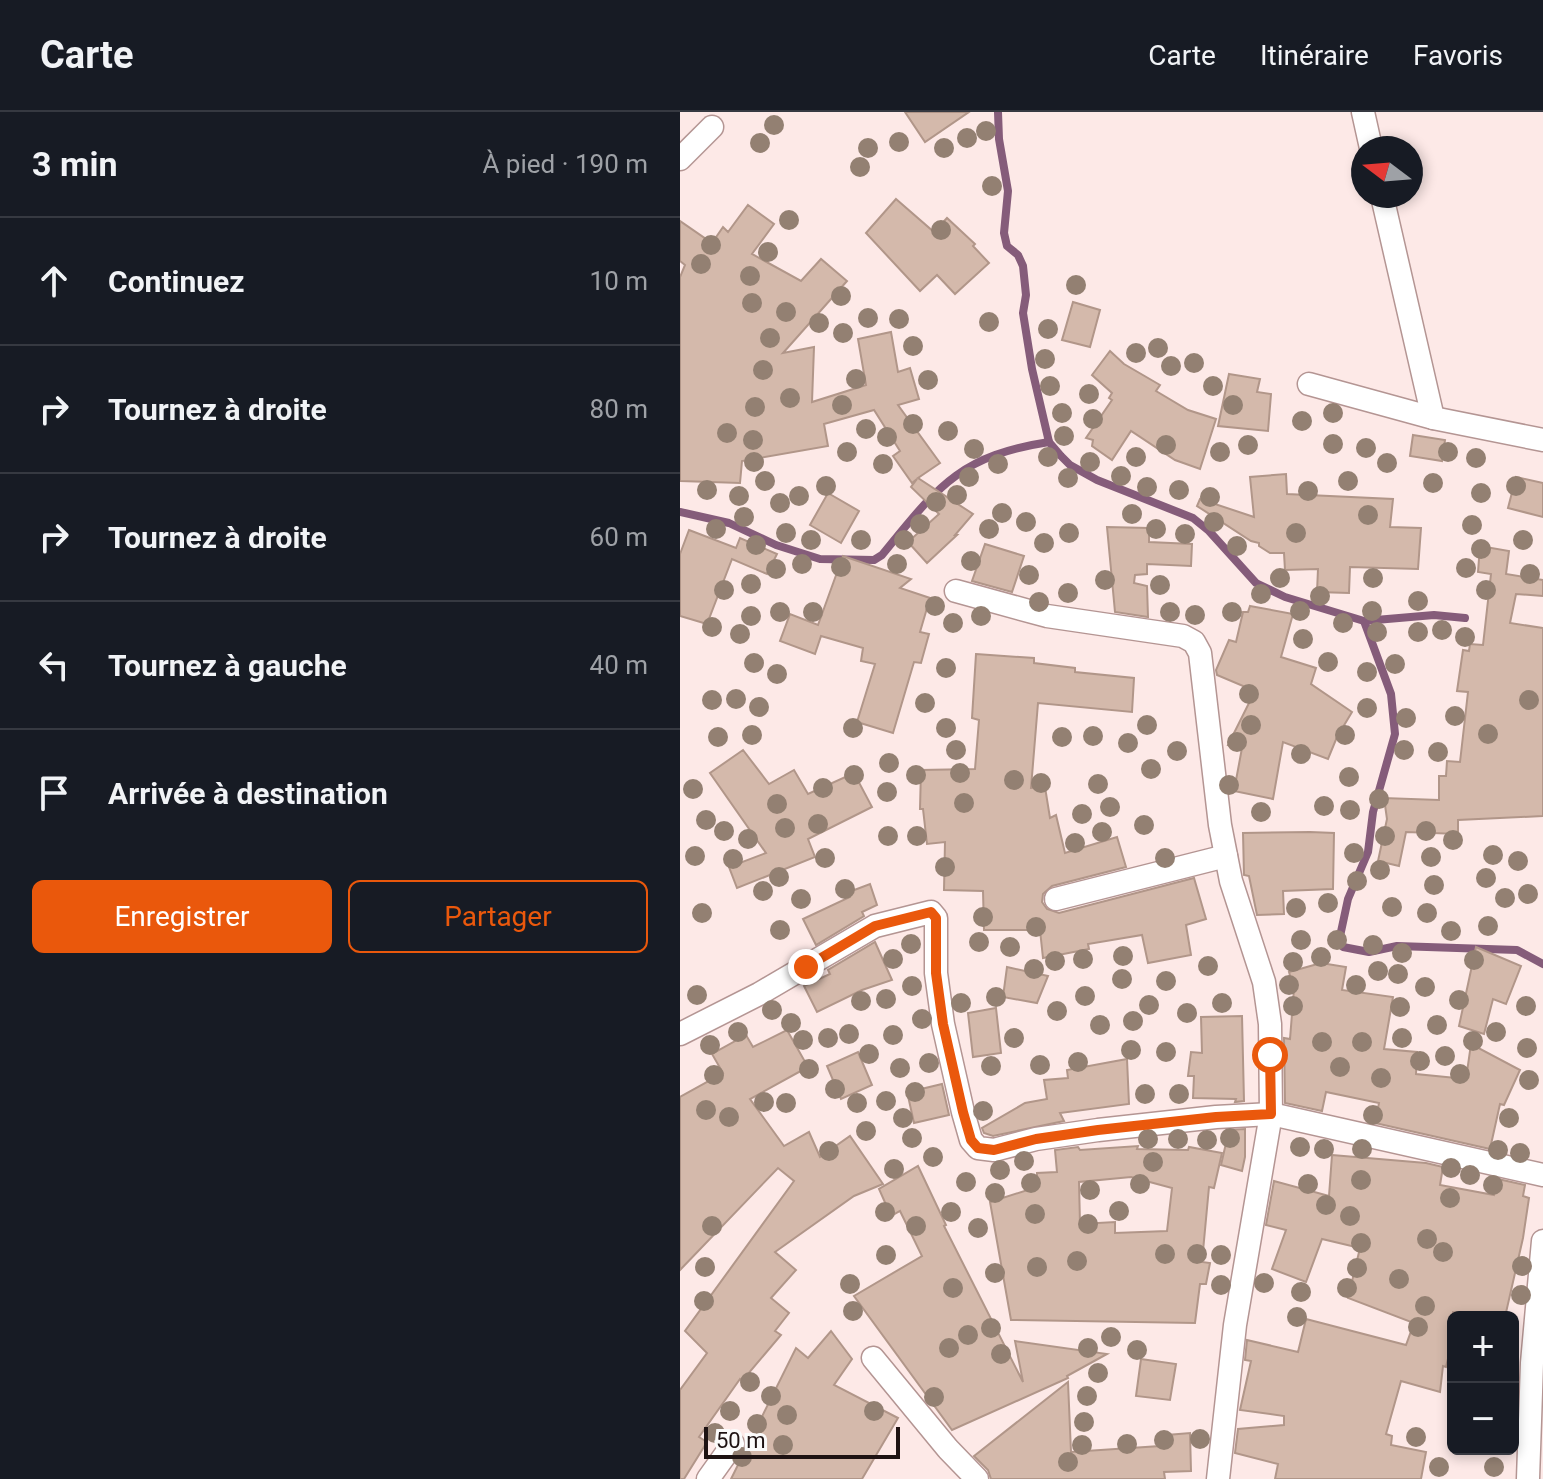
<!DOCTYPE html>
<html lang="fr">
<meta charset="utf-8">
<style>
body{margin:0;font-family:Roboto,sans-serif;background:#242831;color:#f1f3f6}
.controls{position:absolute;right:24px;bottom:24px;display:grid;overflow:hidden;border-radius:12px;box-shadow:0 4px 12px #0003}
.controls button{width:72px;height:72px;display:grid;place-items:center;padding:0;border:0;border-bottom:2px solid #363941;background:#171b24;color:#f1f3f6;font:40px sans-serif}
.compass{position:absolute;left:671px;top:24px;width:72px;height:72px;border-radius:50%;background:#171b24;box-shadow:0 4px 12px #0003;rotate:286deg}
.scale{position:absolute;left:24px;bottom:20px;width:196px;box-sizing:border-box;padding-left:8px;border:4px solid #1e1313;border-top:0;font-size:22px;line-height:28px;white-space:nowrap;color:#1e1313;-webkit-text-stroke:6px #fbfbfb;paint-order:stroke}
.stop{position:absolute;width:24px;height:24px;margin:-18px;border:6px solid #ea580c;border-radius:50%;background:#fff}
.stop.end{background:#ea580c;border-color:#fff;box-shadow:0 2px 8px #0008}
.list{margin:0;padding:0;list-style:none}
h2{display:flex;justify-content:space-between;align-items:center;height:104px;margin:0;padding:0 32px;font-size:34px}
h2 small{font-size:26px;font-weight:400;color:#9ea1a6}
.list li{display:grid;grid-template-columns:52px 1fr auto;gap:24px;align-items:center;box-sizing:border-box;height:128px;padding:0 32px;border-top:2px solid #363941}
.list b{display:block;font-size:30px;white-space:nowrap}
.list em{font-size:26px;font-style:normal;color:#9ea1a6}
.actions{display:flex;gap:16px;padding:24px 32px}
.actions a{flex:1;padding:18px 0;border:2px solid #ea580c;border-radius:12px;text-align:center;font-size:28px;color:#ea580c}
.actions .main{background:#ea580c;color:#fff}
.icon{flex:none;width:44px;height:44px;fill:none;stroke:currentColor;stroke-width:2;stroke-linecap:round;stroke-linejoin:round}
.map{position:relative;flex:none;width:863px;height:1367px;overflow:hidden}
header{display:flex;align-items:center;gap:48px;box-sizing:border-box;height:112px;padding:0 40px;background:#171b24;border-bottom:2px solid #363941}
header strong{font-size:38px}
nav{display:flex;gap:44px;margin-inline-start:auto;font-size:28px}
main{display:flex}
aside{flex:1;background:#171b24}
.map>svg:first-child{display:block}
.lines{fill:none;stroke-linecap:round;stroke-linejoin:round}
.stream{stroke:#855c7a;stroke-width:8}
.building{fill:#d4b9ab;stroke:#b19689;stroke-width:2;fill-rule:evenodd}
.street-casing{stroke:#b49593;stroke-width:25}
.street{stroke:#fff;stroke-width:22}
.tree{fill:#938072}
.route{stroke:#ea580c;stroke-width:10}
</style>
<header>
<strong>Carte</strong>
<nav><a>Carte</a><a>Itinéraire</a><a>Favoris</a></nav>
</header>
<main>
<aside>
<h2>3 min<small>À pied · 190 m</small></h2>
<ul class="list">
<li><svg class="icon" aria-label="ahead" viewBox="0 0 24 24"><path d="M12 20V5M6 11l6-6 6 6"/></svg><div><b>Continuez</b></div><em>10 m</em></li>
<li><svg class="icon" aria-label="right" viewBox="0 0 24 24"><path d="M7 20v-9h11M14 6l5 5-5 5"/></svg><div><b>Tournez à droite</b></div><em>80 m</em></li>
<li><svg class="icon" aria-label="right" viewBox="0 0 24 24"><path d="M7 20v-9h11M14 6l5 5-5 5"/></svg><div><b>Tournez à droite</b></div><em>60 m</em></li>
<li><svg class="icon" aria-label="left" viewBox="0 0 24 24"><path d="M17 20v-9H6M10 6l-5 5 5 5"/></svg><div><b>Tournez à gauche</b></div><em>40 m</em></li>
<li><svg class="icon" aria-label="arrive" viewBox="0 0 24 24"><path d="M6 21V4h12l-3 4 3 4H6"/></svg><div><b>Arrivée à destination</b></div></li>
</ul>
<div class="actions"><a class="main">Enregistrer</a><a>Partager</a></div>
</aside>
<div class="map">
<svg width="863" height="1367" viewBox="0 0 863 1367">
<rect width="100%" height="100%" fill="#fde9e7"/>
<g class="lines">
<!-- stream -->
<g class="stream">
<polyline points="318,0 319,27 328,79 324,121 327,134 338,143 343,154 346,183 343,201 352,257 369,330 381,344 390,353 417,368 513,406 529,419 576,471 605,485 684,509 754,503 785,506"/>
<path d="M0,400l49,11 47,22 44,14 54,1 8,-5c55,-67 76,-99 167,-113"/>
<polyline points="684,509 711,582 715,622 693,700 688,740 668,787 659,829 663,835 689,840 717,834 837,838 863,852"/>
</g>
</g>
<!-- building -->
<g class="building">
<polygon points="225,0 289,0 245,30"/>
<polygon points="216,87 254,120 267,106 295,132 293,134 309,151 275,182 257,163 240,179 186,121"/>
<polygon points="68,93 94,112 72,142 121,169 141,147 167,169 103,241 134,235 132,290 186,273 178,227 211,220 218,260 230,256 239,287 218,293 260,351 238,366 293,402 275,423 277,423 247,451 228,430 259,402 231,375 237,367 232,371 213,344 220,339 194,298 144,312 148,334 62,349 60,371 0,369 0,165 5,153 0,149 0,109 32,131 43,115 48,120"/>
<polygon points="393,190 420,198 410,235 382,228"/>
<polygon points="430,239 444,252 480,273 476,279 508,298 536,307 520,357 495,348 451,319 432,348 412,334 413,328 406,326 432,288 429,286 432,281 412,263"/>
<polygon points="549,262 580,267 577,280 591,282 588,319 538,314"/>
<polygon points="733,323 765,328 762,349 730,344"/>
<polygon points="606,362 607,382 713,387 710,415 741,416 738,457 670,455 669,481 637,480 638,457 605,458 604,441 590,441 579,434 579,431 571,429 517,394 520,387 574,405 570,365"/>
<polygon points="836,365 863,371 863,405 828,396"/>
<polygon points="148,381 179,399 161,431 130,413"/>
<polygon points="427,415 469,416 469,430 512,432 511,454 467,452 467,462 455,463 454,471 467,474 468,505 435,500"/>
<polygon points="9,418 56,436 60,426 97,442 87,462 52,447 27,512 0,504 0,442"/>
<polygon points="305,432 344,444 332,480 292,469"/>
<polygon points="800,434 829,439 826,462 863,468 863,484 836,482 830,511 863,516 863,704 778,708 778,722 726,720 719,754 698,749 707,707 704,686 759,688 759,664 766,664 767,649 780,650 788,580 777,579 783,538 789,539 790,532 803,533 811,462 798,460"/>
<polygon points="163,444 231,467 220,476 250,486 240,520 249,522 241,551 234,550 213,621 177,610 195,552 181,549 183,536 141,524 135,542 100,529 110,502 138,513"/>
<polygon points="570,494 613,502 601,545 636,556 631,572 672,600 657,625 648,647 603,630 593,687 554,679 562,636 548,633 575,579 537,563 536,558 549,528 556,530 563,500 568,500"/>
<polygon points="296,542 354,546 354,551 395,556 395,560 454,566 452,600 358,591 351,676 365,675 370,706 376,703 385,741 437,725 446,755 372,774 363,782 362,790 367,797 379,801 514,766 526,807 506,813 511,843 468,851 462,823 408,832 409,837 363,846 360,818 304,818 303,779 264,778 265,730 247,732 243,697 240,697 241,658 295,657 299,608 292,606"/>
<polygon points="63,638 89,672 114,658 128,682 174,661 192,695 128,727 135,745 57,776 49,755 86,741 30,661"/>
<polygon points="630,720 654,721 653,777 603,779 604,802 577,803 569,764 564,763 563,721"/>
<polygon points="190,772 197,793 182,800 184,804 136,833 123,807 170,785 169,780"/>
<polygon points="195,830 212,868 182,878 137,900 124,874 150,862 148,858"/>
<polygon points="796,835 841,854 826,892 813,887 804,922 779,914"/>
<polygon points="641,851 666,855 662,878 713,885 704,937 737,940 736,962 786,967 791,932 840,958 824,993 820,992 810,1037 695,1011 699,991 646,980 642,999 605,991 604,926 610,927 614,877 609,860"/>
<polygon points="327,855 368,864 357,891 323,885"/>
<polygon points="316,896 321,941 293,945 288,901"/>
<polygon points="562,904 564,989 555,990 556,987 513,986 514,964 508,964 511,940 522,941 521,905"/>
<polygon points="107,918 128,955 70,987 104,1034 129,1020 140,1045 170,1024 203,1072 174,1084 95,1140 116,1158 91,1186 109,1201 95,1219 101,1223 62,1269 60,1267 19,1325 27,1330 4,1367 0,1367 0,1278 27,1241 5,1219 114,1069 98,1056 0,1158 0,985 43,961 32,942 66,923 73,935"/>
<polygon points="178,940 192,973 161,987 147,954"/>
<polygon points="447,947 449,992 380,1001 384,1009 313,1024 304,1021 302,1016 345,991 367,987 364,968 388,966 387,958"/>
<polygon points="262,972 269,1003 234,1011 228,984 237,978"/>
<polygon points="565,1017 565,1045 562,1059 541,1053 549,1018"/>
<path d="M458,1034l-1,3 51,1 1,-3 33,6 -8,35 -5,-1 -7,75 8,1 -4,21h-6l-5,39 -184,-3 -21,-118 47,-15v-14l20,-1 -2,-22 23,-3 2,3zM451,1065l41,11 -5,43 -52,2v-11l-35,2 -1,-42z"/>
<polygon points="652,1043 746,1051 763,1055 760,1073 814,1083 818,1067 845,1073 843,1084 849,1086 843,1126 825,1205 773,1200 773,1234 771,1234 766,1255 763,1254 760,1280 721,1269 706,1322 712,1324 711,1333 746,1340 741,1367 595,1367 598,1352 555,1341 558,1317 604,1313 604,1304 560,1298 571,1249 565,1248 567,1228 618,1240 626,1207 726,1233 734,1211 668,1186 680,1136 642,1127 626,1170 592,1157 606,1118 586,1113 594,1069 649,1084"/>
<polygon points="238,1054 266,1113 264,1114 343,1270 335,1229 427,1242 387,1264 388,1266 272,1318 174,1184 242,1144 220,1099 211,1104 199,1077"/>
<polygon points="151,1219 172,1247 154,1273 218,1306 182,1367 51,1367 116,1236 128,1246"/>
<polygon points="461,1247 496,1252 490,1288 456,1284"/>
<polygon points="388,1270 391,1340 480,1334 480,1329 488,1329 487,1323 510,1321 511,1359 484,1360 485,1367 311,1367 308,1358 294,1344"/>
</g>
<g class="lines">
<!-- street casing -->
<g class="street-casing">
<g id="street">
<polyline points="683,0 691,36"/>
<polyline points="0,47 32,15"/>
<polyline points="702,84 753,306"/>
<polyline points="629,272 753,306 863,328"/>
<polyline points="276,479 367,504 503,524 514,530 520,541 540,713 551,769 584,870 590,912 591,1002 555,1213 538,1367"/>
<polyline points="376,787 546,744"/>
<polyline points="0,922 79,882 195,814 251,800 256,806 256,861 263,912 283,1000 291,1028 298,1036 314,1038 356,1027 418,1018 536,1005 591,1002 863,1063"/>
<polyline points="193,1246 268,1337 297,1367"/>
<polyline points="28,1367 53,1332"/>
<polyline points="848,1367 852,1251 863,1129"/>
</g>
</g>
<!-- street -->
<use href="#street" class="street"/>
</g>
<!-- trees -->
<g class="tree">
<circle cx="94" cy="13" r="10"/>
<circle cx="306" cy="19" r="10"/>
<circle cx="287" cy="26" r="10"/>
<circle cx="219" cy="30" r="10"/>
<circle cx="80" cy="31" r="10"/>
<circle cx="188" cy="36" r="10"/>
<circle cx="264" cy="36" r="10"/>
<circle cx="180" cy="55" r="10"/>
<circle cx="312" cy="74" r="10"/>
<circle cx="109" cy="108" r="10"/>
<circle cx="261" cy="118" r="10"/>
<circle cx="31" cy="133" r="10"/>
<circle cx="88" cy="140" r="10"/>
<circle cx="21" cy="152" r="10"/>
<circle cx="70" cy="164" r="10"/>
<circle cx="396" cy="173" r="10"/>
<circle cx="161" cy="184" r="10"/>
<circle cx="72" cy="191" r="10"/>
<circle cx="106" cy="200" r="10"/>
<circle cx="188" cy="206" r="10"/>
<circle cx="219" cy="207" r="10"/>
<circle cx="309" cy="210" r="10"/>
<circle cx="139" cy="211" r="10"/>
<circle cx="368" cy="217" r="10"/>
<circle cx="163" cy="221" r="10"/>
<circle cx="90" cy="226" r="10"/>
<circle cx="233" cy="234" r="10"/>
<circle cx="478" cy="236" r="10"/>
<circle cx="456" cy="241" r="10"/>
<circle cx="365" cy="247" r="10"/>
<circle cx="514" cy="251" r="10"/>
<circle cx="491" cy="254" r="10"/>
<circle cx="83" cy="258" r="10"/>
<circle cx="176" cy="267" r="10"/>
<circle cx="248" cy="268" r="10"/>
<circle cx="370" cy="274" r="10"/>
<circle cx="533" cy="274" r="10"/>
<circle cx="409" cy="282" r="10"/>
<circle cx="110" cy="286" r="10"/>
<circle cx="162" cy="293" r="10"/>
<circle cx="553" cy="293" r="10"/>
<circle cx="75" cy="295" r="10"/>
<circle cx="382" cy="301" r="10"/>
<circle cx="653" cy="301" r="10"/>
<circle cx="413" cy="307" r="10"/>
<circle cx="622" cy="309" r="10"/>
<circle cx="233" cy="312" r="10"/>
<circle cx="186" cy="317" r="10"/>
<circle cx="268" cy="319" r="10"/>
<circle cx="47" cy="321" r="10"/>
<circle cx="384" cy="324" r="10"/>
<circle cx="207" cy="325" r="10"/>
<circle cx="73" cy="328" r="10"/>
<circle cx="653" cy="332" r="10"/>
<circle cx="486" cy="333" r="10"/>
<circle cx="568" cy="333" r="10"/>
<circle cx="686" cy="336" r="10"/>
<circle cx="294" cy="337" r="10"/>
<circle cx="167" cy="340" r="10"/>
<circle cx="540" cy="340" r="10"/>
<circle cx="768" cy="340" r="10"/>
<circle cx="368" cy="345" r="10"/>
<circle cx="456" cy="345" r="10"/>
<circle cx="796" cy="346" r="10"/>
<circle cx="74" cy="350" r="10"/>
<circle cx="410" cy="350" r="10"/>
<circle cx="707" cy="351" r="10"/>
<circle cx="203" cy="352" r="10"/>
<circle cx="318" cy="352" r="10"/>
<circle cx="441" cy="364" r="10"/>
<circle cx="289" cy="365" r="10"/>
<circle cx="388" cy="366" r="10"/>
<circle cx="85" cy="369" r="10"/>
<circle cx="668" cy="369" r="10"/>
<circle cx="753" cy="371" r="10"/>
<circle cx="146" cy="374" r="10"/>
<circle cx="836" cy="374" r="10"/>
<circle cx="467" cy="375" r="10"/>
<circle cx="27" cy="378" r="10"/>
<circle cx="499" cy="378" r="10"/>
<circle cx="628" cy="379" r="10"/>
<circle cx="801" cy="381" r="10"/>
<circle cx="277" cy="383" r="10"/>
<circle cx="59" cy="384" r="10"/>
<circle cx="119" cy="384" r="10"/>
<circle cx="530" cy="385" r="10"/>
<circle cx="256" cy="390" r="10"/>
<circle cx="100" cy="391" r="10"/>
<circle cx="322" cy="401" r="10"/>
<circle cx="452" cy="402" r="10"/>
<circle cx="688" cy="403" r="10"/>
<circle cx="64" cy="405" r="10"/>
<circle cx="346" cy="410" r="10"/>
<circle cx="534" cy="410" r="10"/>
<circle cx="240" cy="412" r="10"/>
<circle cx="792" cy="413" r="10"/>
<circle cx="36" cy="417" r="10"/>
<circle cx="309" cy="417" r="10"/>
<circle cx="476" cy="417" r="10"/>
<circle cx="106" cy="421" r="10"/>
<circle cx="389" cy="421" r="10"/>
<circle cx="616" cy="421" r="10"/>
<circle cx="505" cy="422" r="10"/>
<circle cx="131" cy="428" r="10"/>
<circle cx="181" cy="428" r="10"/>
<circle cx="224" cy="428" r="10"/>
<circle cx="843" cy="428" r="10"/>
<circle cx="364" cy="431" r="10"/>
<circle cx="76" cy="433" r="10"/>
<circle cx="557" cy="434" r="10"/>
<circle cx="801" cy="437" r="10"/>
<circle cx="291" cy="449" r="10"/>
<circle cx="122" cy="452" r="10"/>
<circle cx="217" cy="452" r="10"/>
<circle cx="161" cy="455" r="10"/>
<circle cx="786" cy="456" r="10"/>
<circle cx="96" cy="457" r="10"/>
<circle cx="850" cy="462" r="10"/>
<circle cx="349" cy="463" r="10"/>
<circle cx="600" cy="466" r="10"/>
<circle cx="693" cy="466" r="10"/>
<circle cx="425" cy="468" r="10"/>
<circle cx="71" cy="472" r="10"/>
<circle cx="480" cy="473" r="10"/>
<circle cx="44" cy="478" r="10"/>
<circle cx="806" cy="478" r="10"/>
<circle cx="388" cy="481" r="10"/>
<circle cx="581" cy="482" r="10"/>
<circle cx="640" cy="484" r="10"/>
<circle cx="738" cy="489" r="10"/>
<circle cx="359" cy="490" r="10"/>
<circle cx="255" cy="494" r="10"/>
<circle cx="620" cy="499" r="10"/>
<circle cx="692" cy="499" r="10"/>
<circle cx="100" cy="500" r="10"/>
<circle cx="133" cy="500" r="10"/>
<circle cx="490" cy="500" r="10"/>
<circle cx="552" cy="500" r="10"/>
<circle cx="515" cy="503" r="10"/>
<circle cx="71" cy="504" r="10"/>
<circle cx="301" cy="504" r="10"/>
<circle cx="273" cy="511" r="10"/>
<circle cx="663" cy="511" r="10"/>
<circle cx="32" cy="515" r="10"/>
<circle cx="762" cy="518" r="10"/>
<circle cx="697" cy="520" r="10"/>
<circle cx="738" cy="520" r="10"/>
<circle cx="60" cy="522" r="10"/>
<circle cx="785" cy="525" r="10"/>
<circle cx="623" cy="527" r="10"/>
<circle cx="648" cy="550" r="10"/>
<circle cx="74" cy="551" r="10"/>
<circle cx="715" cy="552" r="10"/>
<circle cx="266" cy="556" r="10"/>
<circle cx="687" cy="560" r="10"/>
<circle cx="97" cy="562" r="10"/>
<circle cx="569" cy="582" r="10"/>
<circle cx="56" cy="587" r="10"/>
<circle cx="32" cy="588" r="10"/>
<circle cx="849" cy="588" r="10"/>
<circle cx="245" cy="591" r="10"/>
<circle cx="79" cy="595" r="10"/>
<circle cx="687" cy="596" r="10"/>
<circle cx="775" cy="604" r="10"/>
<circle cx="726" cy="606" r="10"/>
<circle cx="467" cy="613" r="10"/>
<circle cx="571" cy="613" r="10"/>
<circle cx="173" cy="616" r="10"/>
<circle cx="266" cy="616" r="10"/>
<circle cx="808" cy="622" r="10"/>
<circle cx="72" cy="623" r="10"/>
<circle cx="665" cy="623" r="10"/>
<circle cx="413" cy="624" r="10"/>
<circle cx="38" cy="625" r="10"/>
<circle cx="382" cy="625" r="10"/>
<circle cx="557" cy="630" r="10"/>
<circle cx="448" cy="631" r="10"/>
<circle cx="276" cy="638" r="10"/>
<circle cx="724" cy="638" r="10"/>
<circle cx="497" cy="639" r="10"/>
<circle cx="758" cy="640" r="10"/>
<circle cx="621" cy="642" r="10"/>
<circle cx="209" cy="651" r="10"/>
<circle cx="471" cy="657" r="10"/>
<circle cx="280" cy="661" r="10"/>
<circle cx="174" cy="663" r="10"/>
<circle cx="236" cy="663" r="10"/>
<circle cx="669" cy="665" r="10"/>
<circle cx="334" cy="668" r="10"/>
<circle cx="361" cy="671" r="10"/>
<circle cx="418" cy="672" r="10"/>
<circle cx="549" cy="673" r="10"/>
<circle cx="143" cy="676" r="10"/>
<circle cx="13" cy="677" r="10"/>
<circle cx="207" cy="680" r="10"/>
<circle cx="699" cy="687" r="10"/>
<circle cx="284" cy="691" r="10"/>
<circle cx="97" cy="692" r="10"/>
<circle cx="644" cy="694" r="10"/>
<circle cx="430" cy="695" r="10"/>
<circle cx="670" cy="698" r="10"/>
<circle cx="581" cy="700" r="10"/>
<circle cx="402" cy="702" r="10"/>
<circle cx="26" cy="708" r="10"/>
<circle cx="138" cy="712" r="10"/>
<circle cx="464" cy="713" r="10"/>
<circle cx="105" cy="716" r="10"/>
<circle cx="44" cy="719" r="10"/>
<circle cx="746" cy="719" r="10"/>
<circle cx="422" cy="720" r="10"/>
<circle cx="208" cy="724" r="10"/>
<circle cx="237" cy="724" r="10"/>
<circle cx="705" cy="724" r="10"/>
<circle cx="68" cy="727" r="10"/>
<circle cx="773" cy="728" r="10"/>
<circle cx="395" cy="731" r="10"/>
<circle cx="674" cy="741" r="10"/>
<circle cx="813" cy="743" r="10"/>
<circle cx="15" cy="744" r="10"/>
<circle cx="751" cy="745" r="10"/>
<circle cx="145" cy="746" r="10"/>
<circle cx="485" cy="746" r="10"/>
<circle cx="53" cy="747" r="10"/>
<circle cx="838" cy="749" r="10"/>
<circle cx="265" cy="755" r="10"/>
<circle cx="700" cy="758" r="10"/>
<circle cx="99" cy="765" r="10"/>
<circle cx="806" cy="766" r="10"/>
<circle cx="677" cy="769" r="10"/>
<circle cx="754" cy="773" r="10"/>
<circle cx="165" cy="777" r="10"/>
<circle cx="83" cy="779" r="10"/>
<circle cx="848" cy="782" r="10"/>
<circle cx="825" cy="786" r="10"/>
<circle cx="121" cy="787" r="10"/>
<circle cx="648" cy="791" r="10"/>
<circle cx="712" cy="795" r="10"/>
<circle cx="616" cy="796" r="10"/>
<circle cx="22" cy="801" r="10"/>
<circle cx="747" cy="801" r="10"/>
<circle cx="303" cy="805" r="10"/>
<circle cx="808" cy="814" r="10"/>
<circle cx="356" cy="815" r="10"/>
<circle cx="100" cy="818" r="10"/>
<circle cx="771" cy="819" r="10"/>
<circle cx="621" cy="828" r="10"/>
<circle cx="657" cy="828" r="10"/>
<circle cx="299" cy="830" r="10"/>
<circle cx="231" cy="832" r="10"/>
<circle cx="693" cy="833" r="10"/>
<circle cx="330" cy="835" r="10"/>
<circle cx="722" cy="841" r="10"/>
<circle cx="443" cy="844" r="10"/>
<circle cx="641" cy="845" r="10"/>
<circle cx="213" cy="847" r="10"/>
<circle cx="403" cy="847" r="10"/>
<circle cx="794" cy="848" r="10"/>
<circle cx="375" cy="849" r="10"/>
<circle cx="613" cy="850" r="10"/>
<circle cx="528" cy="854" r="10"/>
<circle cx="354" cy="857" r="10"/>
<circle cx="698" cy="859" r="10"/>
<circle cx="718" cy="862" r="10"/>
<circle cx="442" cy="867" r="10"/>
<circle cx="486" cy="869" r="10"/>
<circle cx="609" cy="873" r="10"/>
<circle cx="676" cy="873" r="10"/>
<circle cx="232" cy="874" r="10"/>
<circle cx="745" cy="875" r="10"/>
<circle cx="17" cy="883" r="10"/>
<circle cx="405" cy="884" r="10"/>
<circle cx="316" cy="885" r="10"/>
<circle cx="206" cy="887" r="10"/>
<circle cx="779" cy="888" r="10"/>
<circle cx="181" cy="889" r="10"/>
<circle cx="281" cy="891" r="10"/>
<circle cx="542" cy="891" r="10"/>
<circle cx="469" cy="893" r="10"/>
<circle cx="613" cy="894" r="10"/>
<circle cx="846" cy="894" r="10"/>
<circle cx="720" cy="895" r="10"/>
<circle cx="92" cy="898" r="10"/>
<circle cx="377" cy="899" r="10"/>
<circle cx="507" cy="901" r="10"/>
<circle cx="242" cy="907" r="10"/>
<circle cx="453" cy="909" r="10"/>
<circle cx="111" cy="911" r="10"/>
<circle cx="420" cy="913" r="10"/>
<circle cx="757" cy="913" r="10"/>
<circle cx="58" cy="920" r="10"/>
<circle cx="816" cy="920" r="10"/>
<circle cx="169" cy="922" r="10"/>
<circle cx="213" cy="923" r="10"/>
<circle cx="148" cy="926" r="10"/>
<circle cx="334" cy="926" r="10"/>
<circle cx="722" cy="926" r="10"/>
<circle cx="123" cy="928" r="10"/>
<circle cx="793" cy="929" r="10"/>
<circle cx="642" cy="930" r="10"/>
<circle cx="682" cy="930" r="10"/>
<circle cx="30" cy="933" r="10"/>
<circle cx="847" cy="936" r="10"/>
<circle cx="451" cy="938" r="10"/>
<circle cx="486" cy="940" r="10"/>
<circle cx="189" cy="942" r="10"/>
<circle cx="765" cy="944" r="10"/>
<circle cx="740" cy="949" r="10"/>
<circle cx="398" cy="950" r="10"/>
<circle cx="249" cy="951" r="10"/>
<circle cx="360" cy="953" r="10"/>
<circle cx="311" cy="954" r="10"/>
<circle cx="660" cy="955" r="10"/>
<circle cx="220" cy="956" r="10"/>
<circle cx="129" cy="957" r="10"/>
<circle cx="780" cy="962" r="10"/>
<circle cx="34" cy="963" r="10"/>
<circle cx="701" cy="966" r="10"/>
<circle cx="849" cy="968" r="10"/>
<circle cx="155" cy="977" r="10"/>
<circle cx="235" cy="980" r="10"/>
<circle cx="465" cy="982" r="10"/>
<circle cx="499" cy="982" r="10"/>
<circle cx="206" cy="989" r="10"/>
<circle cx="84" cy="990" r="10"/>
<circle cx="106" cy="991" r="10"/>
<circle cx="177" cy="991" r="10"/>
<circle cx="26" cy="998" r="10"/>
<circle cx="303" cy="999" r="10"/>
<circle cx="693" cy="1003" r="10"/>
<circle cx="49" cy="1005" r="10"/>
<circle cx="223" cy="1006" r="10"/>
<circle cx="829" cy="1006" r="10"/>
<circle cx="186" cy="1019" r="10"/>
<circle cx="232" cy="1026" r="10"/>
<circle cx="550" cy="1026" r="10"/>
<circle cx="468" cy="1027" r="10"/>
<circle cx="498" cy="1027" r="10"/>
<circle cx="527" cy="1028" r="10"/>
<circle cx="620" cy="1035" r="10"/>
<circle cx="644" cy="1037" r="10"/>
<circle cx="682" cy="1037" r="10"/>
<circle cx="818" cy="1038" r="10"/>
<circle cx="149" cy="1039" r="10"/>
<circle cx="840" cy="1041" r="10"/>
<circle cx="253" cy="1045" r="10"/>
<circle cx="344" cy="1049" r="10"/>
<circle cx="473" cy="1050" r="10"/>
<circle cx="771" cy="1056" r="10"/>
<circle cx="214" cy="1057" r="10"/>
<circle cx="320" cy="1058" r="10"/>
<circle cx="790" cy="1063" r="10"/>
<circle cx="681" cy="1068" r="10"/>
<circle cx="286" cy="1070" r="10"/>
<circle cx="351" cy="1071" r="10"/>
<circle cx="460" cy="1072" r="10"/>
<circle cx="628" cy="1072" r="10"/>
<circle cx="813" cy="1073" r="10"/>
<circle cx="410" cy="1078" r="10"/>
<circle cx="315" cy="1081" r="10"/>
<circle cx="770" cy="1086" r="10"/>
<circle cx="646" cy="1093" r="10"/>
<circle cx="439" cy="1099" r="10"/>
<circle cx="205" cy="1100" r="10"/>
<circle cx="271" cy="1100" r="10"/>
<circle cx="355" cy="1102" r="10"/>
<circle cx="670" cy="1104" r="10"/>
<circle cx="408" cy="1112" r="10"/>
<circle cx="32" cy="1114" r="10"/>
<circle cx="236" cy="1114" r="10"/>
<circle cx="298" cy="1116" r="10"/>
<circle cx="747" cy="1127" r="10"/>
<circle cx="681" cy="1131" r="10"/>
<circle cx="763" cy="1140" r="10"/>
<circle cx="485" cy="1142" r="10"/>
<circle cx="517" cy="1142" r="10"/>
<circle cx="206" cy="1143" r="10"/>
<circle cx="541" cy="1143" r="10"/>
<circle cx="397" cy="1149" r="10"/>
<circle cx="842" cy="1154" r="10"/>
<circle cx="25" cy="1155" r="10"/>
<circle cx="357" cy="1155" r="10"/>
<circle cx="677" cy="1156" r="10"/>
<circle cx="315" cy="1161" r="10"/>
<circle cx="719" cy="1167" r="10"/>
<circle cx="584" cy="1171" r="10"/>
<circle cx="170" cy="1172" r="10"/>
<circle cx="541" cy="1173" r="10"/>
<circle cx="273" cy="1176" r="10"/>
<circle cx="667" cy="1176" r="10"/>
<circle cx="621" cy="1180" r="10"/>
<circle cx="841" cy="1183" r="10"/>
<circle cx="24" cy="1189" r="10"/>
<circle cx="745" cy="1194" r="10"/>
<circle cx="173" cy="1199" r="10"/>
<circle cx="617" cy="1205" r="10"/>
<circle cx="738" cy="1215" r="10"/>
<circle cx="311" cy="1216" r="10"/>
<circle cx="288" cy="1223" r="10"/>
<circle cx="431" cy="1225" r="10"/>
<circle cx="269" cy="1236" r="10"/>
<circle cx="408" cy="1236" r="10"/>
<circle cx="457" cy="1238" r="10"/>
<circle cx="321" cy="1242" r="10"/>
<circle cx="418" cy="1261" r="10"/>
<circle cx="70" cy="1270" r="10"/>
<circle cx="91" cy="1284" r="10"/>
<circle cx="407" cy="1284" r="10"/>
<circle cx="254" cy="1285" r="10"/>
<circle cx="50" cy="1299" r="10"/>
<circle cx="194" cy="1299" r="10"/>
<circle cx="107" cy="1303" r="10"/>
<circle cx="404" cy="1310" r="10"/>
<circle cx="77" cy="1312" r="10"/>
<circle cx="35" cy="1321" r="10"/>
<circle cx="736" cy="1325" r="10"/>
<circle cx="520" cy="1327" r="10"/>
<circle cx="484" cy="1328" r="10"/>
<circle cx="447" cy="1332" r="10"/>
<circle cx="103" cy="1333" r="10"/>
<circle cx="402" cy="1333" r="10"/>
<circle cx="62" cy="1345" r="10"/>
<circle cx="388" cy="1350" r="10"/>
<circle cx="759" cy="1355" r="10"/>
<circle cx="814" cy="1355" r="10"/>
</g>
<g class="lines">
<!-- route -->
<polyline class="route" points="126,855 195,814 251,800 256,806 256,861 263,912 283,1000 291,1028 298,1036 314,1038 356,1027 418,1018 536,1005 591,1002 590,943"/>
</g>
</svg>
<div class="controls">
<button>+</button>
<button>−</button>
</div>
<svg class="compass" viewBox="-18 -18 36 36"><path d="M0-13l5 13h-10z" fill="#e53935"/><path d="M0 13l5-13h-10z" fill="#9ea1a6"/></svg>
<div class="scale">50 m</div>
<div class="stop" style="left:590px;top:943px"></div>
<div class="stop end" style="left:126px;top:855px"></div>
</div>
</main>
